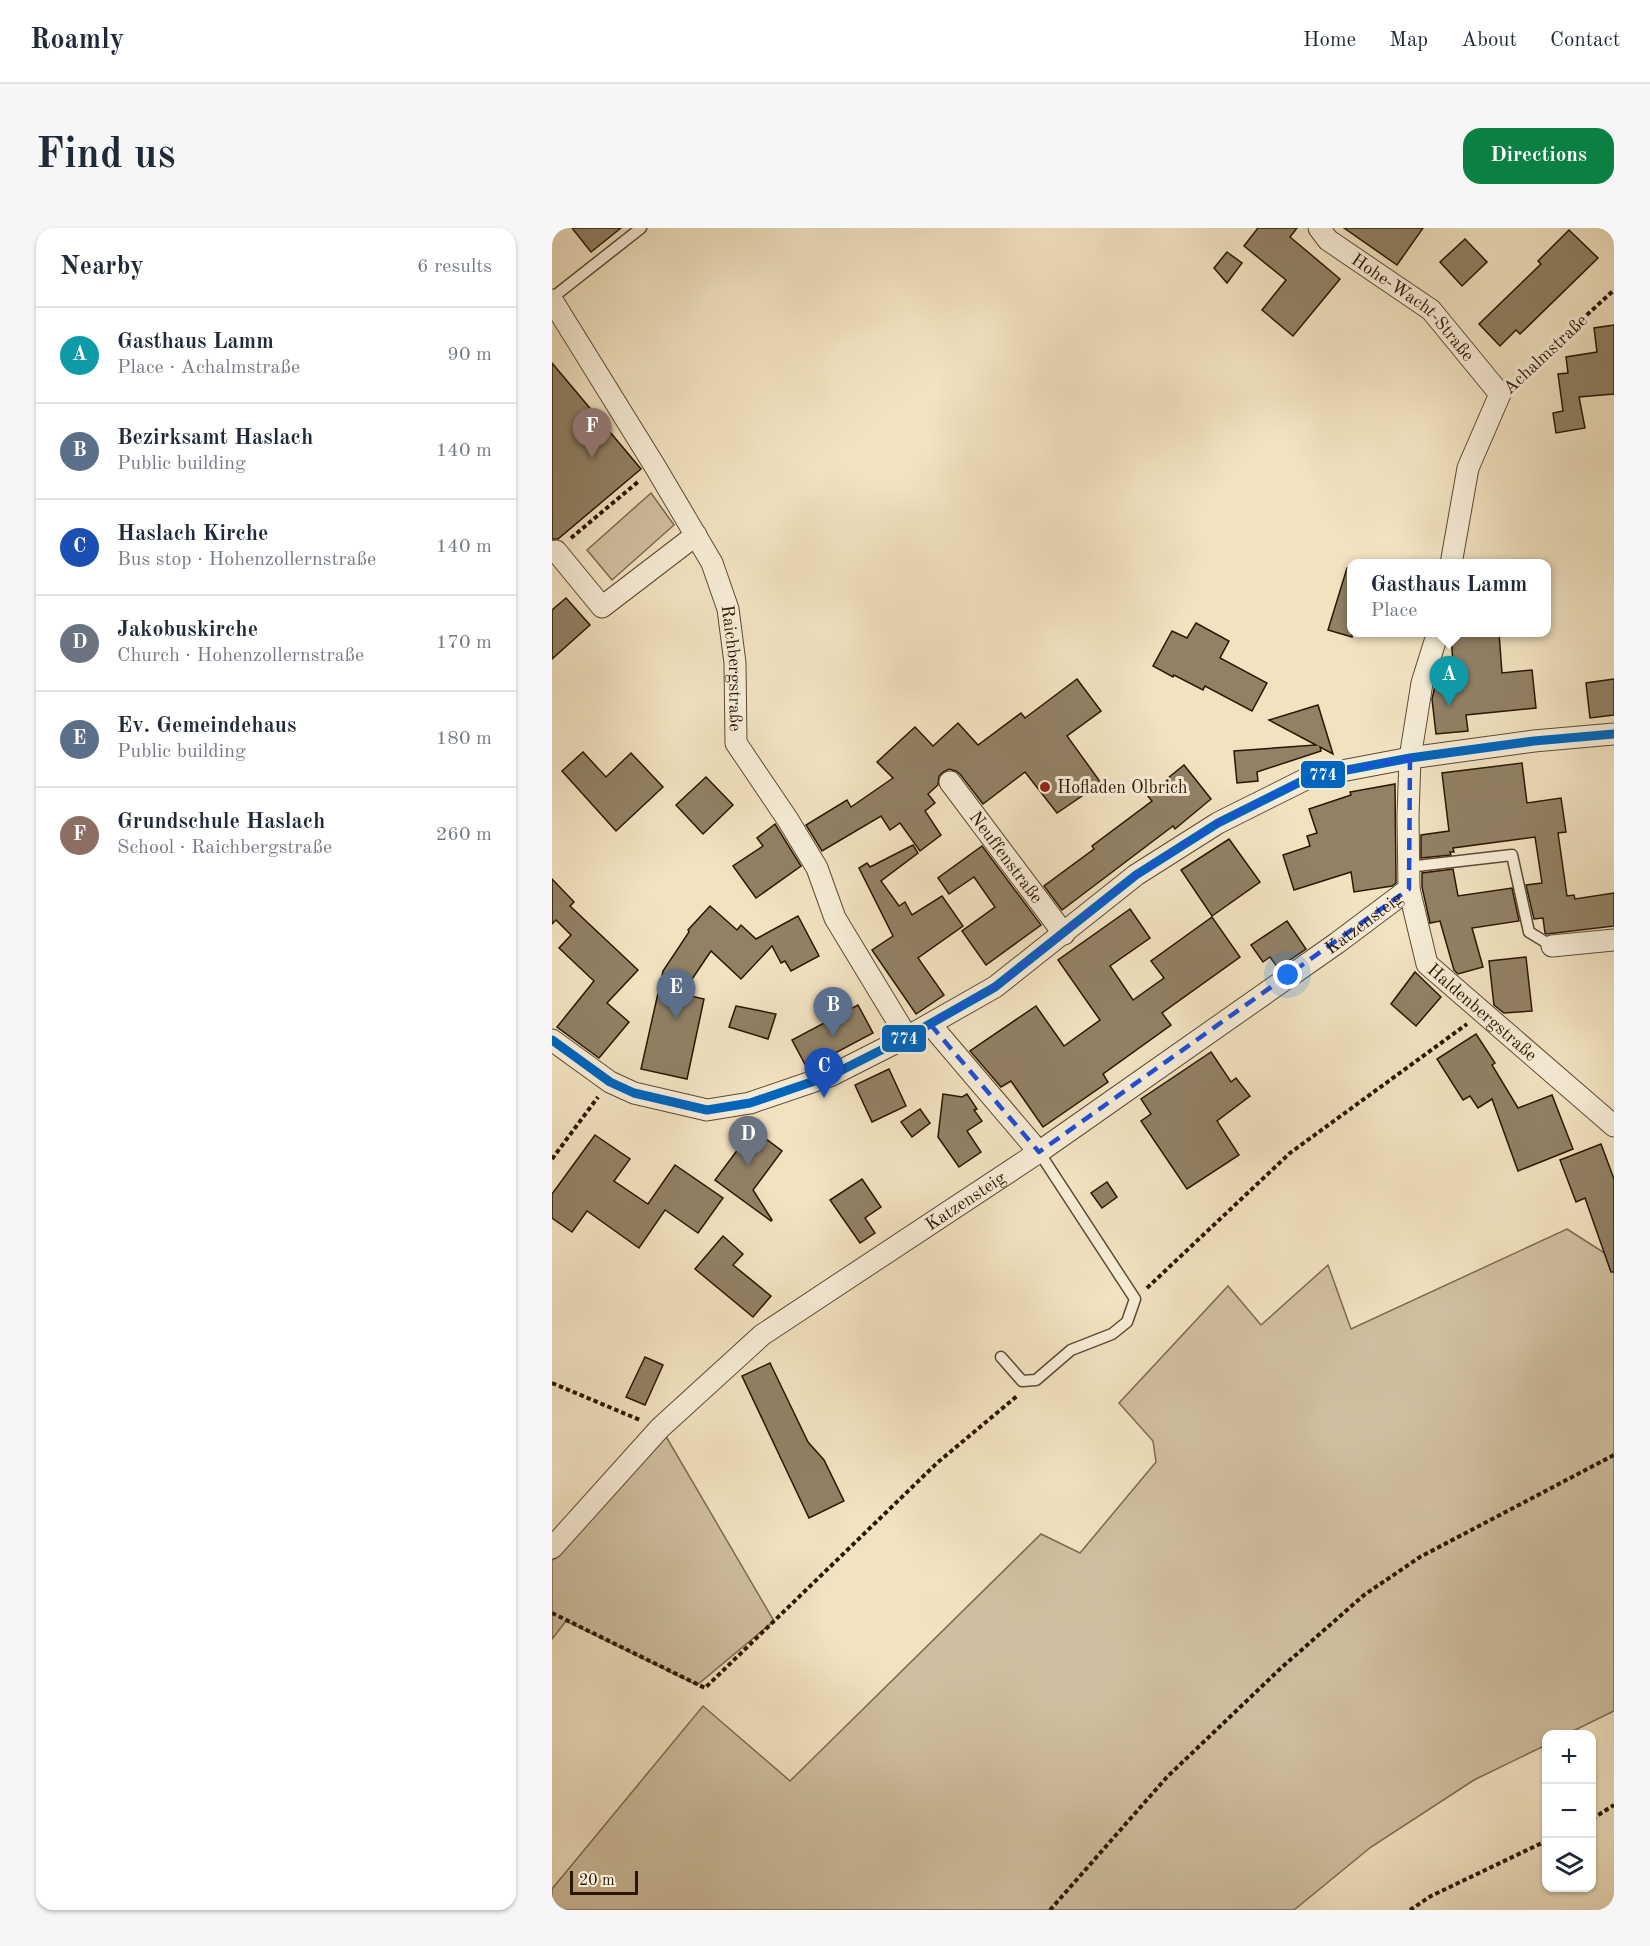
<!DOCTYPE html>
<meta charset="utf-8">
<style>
body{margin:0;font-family:"Old Standard TT",serif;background:#f6f6f7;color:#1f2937}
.controls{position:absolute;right:18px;bottom:18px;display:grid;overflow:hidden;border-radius:12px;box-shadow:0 2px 4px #0004}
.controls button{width:54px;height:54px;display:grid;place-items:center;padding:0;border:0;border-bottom:2px solid #e0e1e3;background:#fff;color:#1f2937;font:30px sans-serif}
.scale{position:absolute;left:18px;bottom:15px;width:68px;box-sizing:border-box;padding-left:6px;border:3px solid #2a1702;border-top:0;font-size:16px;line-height:21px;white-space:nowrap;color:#2a1702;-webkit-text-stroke:4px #f6ecd6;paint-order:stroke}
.you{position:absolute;left:736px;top:747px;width:21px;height:21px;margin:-15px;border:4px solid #fff;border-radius:50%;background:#1a73e8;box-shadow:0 0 0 9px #1a73e833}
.badge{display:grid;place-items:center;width:39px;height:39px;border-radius:50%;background:#0b8043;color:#fff;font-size:20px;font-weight:700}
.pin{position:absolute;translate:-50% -50px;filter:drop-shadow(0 2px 3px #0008)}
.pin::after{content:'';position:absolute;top:32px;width:21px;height:18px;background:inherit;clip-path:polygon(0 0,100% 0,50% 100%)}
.popup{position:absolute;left:795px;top:331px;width:204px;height:78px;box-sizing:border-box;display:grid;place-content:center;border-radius:12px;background:#fff;filter:drop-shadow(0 2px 4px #0005);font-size:20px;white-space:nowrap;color:#747a83}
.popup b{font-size:22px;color:#1f2937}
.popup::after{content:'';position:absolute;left:50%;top:100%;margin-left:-12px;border:12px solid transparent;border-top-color:#fff}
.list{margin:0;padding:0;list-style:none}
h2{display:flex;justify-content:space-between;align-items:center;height:78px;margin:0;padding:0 24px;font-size:26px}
h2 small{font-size:20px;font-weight:400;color:#747a83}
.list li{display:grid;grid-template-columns:39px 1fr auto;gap:18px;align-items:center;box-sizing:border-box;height:96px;padding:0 24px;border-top:2px solid #e0e1e3}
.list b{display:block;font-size:22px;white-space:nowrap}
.list p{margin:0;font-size:20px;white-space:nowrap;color:#747a83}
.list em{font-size:20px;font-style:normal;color:#747a83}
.icon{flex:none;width:33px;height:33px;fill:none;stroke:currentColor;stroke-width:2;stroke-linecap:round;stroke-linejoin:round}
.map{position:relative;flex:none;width:1062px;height:1682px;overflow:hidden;border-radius:18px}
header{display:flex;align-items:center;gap:36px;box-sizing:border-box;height:84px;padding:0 30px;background:#fff;border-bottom:2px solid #e0e1e3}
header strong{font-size:28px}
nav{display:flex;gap:33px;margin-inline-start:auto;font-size:21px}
.intro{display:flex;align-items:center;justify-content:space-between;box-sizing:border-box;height:144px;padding:0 36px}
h1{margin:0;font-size:42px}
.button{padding:15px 27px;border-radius:18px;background:#0b8043;color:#fff;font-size:21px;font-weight:700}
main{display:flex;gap:36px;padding:0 36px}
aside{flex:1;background:#fff;border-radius:18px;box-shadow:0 2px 4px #0004}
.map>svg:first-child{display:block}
.green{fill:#cfbfa0;stroke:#7c6b51;stroke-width:1.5}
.building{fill:#918165;stroke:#2a1702;stroke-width:1.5}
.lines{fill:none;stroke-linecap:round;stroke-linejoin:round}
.lane-casing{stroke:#5c4a32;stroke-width:13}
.street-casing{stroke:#5c4a32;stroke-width:23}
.path{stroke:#2a1702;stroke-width:4;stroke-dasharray:4.5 3;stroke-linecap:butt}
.lane{stroke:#f6ecd6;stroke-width:10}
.street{stroke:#f6ecd6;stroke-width:21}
.bus-1-casing{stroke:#f6ecd6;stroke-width:14}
.bus-1{stroke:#0065bd;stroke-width:9}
.marked{fill:none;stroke:#1d4ed8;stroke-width:4.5;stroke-dasharray:12 8;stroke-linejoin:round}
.poi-dot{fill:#8f2418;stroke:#f6ecd6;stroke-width:2}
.labels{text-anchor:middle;stroke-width:6;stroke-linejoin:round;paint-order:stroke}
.street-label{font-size:18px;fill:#2a1702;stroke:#f6ecd6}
.poi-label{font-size:18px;fill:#2a1702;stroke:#f6ecd6;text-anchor:start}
.line-badge{stroke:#f6ecd6;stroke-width:2}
.badge-label{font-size:16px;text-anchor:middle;font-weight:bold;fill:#fff}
</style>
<header>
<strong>Roamly</strong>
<nav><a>Home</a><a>Map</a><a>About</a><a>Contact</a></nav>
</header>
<div class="intro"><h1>Find us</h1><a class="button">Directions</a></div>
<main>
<aside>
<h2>Nearby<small>6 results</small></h2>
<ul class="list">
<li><span class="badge" style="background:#0f9aa8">A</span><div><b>Gasthaus Lamm</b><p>Place · Achalmstraße</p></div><em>90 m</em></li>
<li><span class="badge" style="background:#5c6f8a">B</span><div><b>Bezirksamt Haslach</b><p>Public building</p></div><em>140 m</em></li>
<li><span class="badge" style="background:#1a4fb4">C</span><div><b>Haslach Kirche</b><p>Bus stop · Hohenzollernstraße</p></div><em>140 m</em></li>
<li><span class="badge" style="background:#6b7280">D</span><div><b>Jakobuskirche</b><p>Church · Hohenzollernstraße</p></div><em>170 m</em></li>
<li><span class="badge" style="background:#5c6f8a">E</span><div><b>Ev. Gemeindehaus</b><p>Public building</p></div><em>180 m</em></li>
<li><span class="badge" style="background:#8d6e63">F</span><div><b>Grundschule Haslach</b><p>School · Raichbergstraße</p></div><em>260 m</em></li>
</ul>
</aside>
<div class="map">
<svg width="1062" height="1682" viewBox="0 0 1062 1682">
<rect width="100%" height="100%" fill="#f1e2c0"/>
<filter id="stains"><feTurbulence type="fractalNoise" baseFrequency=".00333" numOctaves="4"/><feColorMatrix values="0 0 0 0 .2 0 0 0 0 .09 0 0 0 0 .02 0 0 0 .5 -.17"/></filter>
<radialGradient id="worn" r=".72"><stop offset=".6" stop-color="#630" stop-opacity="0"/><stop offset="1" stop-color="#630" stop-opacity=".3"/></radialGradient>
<!-- green -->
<g class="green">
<polygon points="99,265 122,297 60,352 35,322"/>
<polygon points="1015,1001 1057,1028 1062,1028 1062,1483 1015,1506 994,1506 994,1517 922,1552 819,1619 742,1682 0,1682 0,1661 151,1478 238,1553 489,1306 528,1325 604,1234 601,1213 567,1175 676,1058 709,1097 776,1037 799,1101"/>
<polygon points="112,1205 222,1393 145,1457 14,1393 0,1411 0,1333"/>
</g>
<!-- building -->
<g class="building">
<polygon points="20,0 69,0 39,24"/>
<polygon points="706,0 745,0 738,9 788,51 741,108 710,82 734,52 692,18"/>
<polygon points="792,0 871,0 845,37"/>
<polygon points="1017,2 1046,30 968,106 964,102 948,118 927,96 989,36 986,33"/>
<polygon points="913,11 935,34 910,58 888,34"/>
<polygon points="675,24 690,35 675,55 662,40"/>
<polygon points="1062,97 1062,166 1027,169 1033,200 1004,205 1001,185 1011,183 1006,146 1016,145 1014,129 1045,124 1042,100"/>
<polygon points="0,135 89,241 6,311 0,311"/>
<polygon points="795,340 800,341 800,409 776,402"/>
<polygon points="14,370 38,397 0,431 0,382"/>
<polygon points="644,395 677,413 668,430 715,455 700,483 653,458 651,462 622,447 621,449 601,438 620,403 635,410"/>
<polygon points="899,405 947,405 950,445 980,442 984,480 914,487 916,503 884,506 880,471 884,454 902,452"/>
<polygon points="525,451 549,483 515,508 549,555 505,585 473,544 431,576 408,546 404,543 397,541 391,544 387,548 386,557 376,566 383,575 373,583 389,607 368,623 348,595 338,602 329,588 270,623 254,597 295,572 299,579 341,550 325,534 363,499 381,518 406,495 426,517 469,485 473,490"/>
<polygon points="1062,451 1062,487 1038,490 1034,455"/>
<polygon points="766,477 781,526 768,519 769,523 705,544 706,553 685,555 682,523 764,517 717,492"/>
<polygon points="31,524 54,549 79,525 111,559 64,603 10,543"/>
<polygon points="970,535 975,575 1009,570 1014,604 1006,605 1015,668 1022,667 1023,671 1062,665 1062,698 995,706 993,705 991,690 982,691 974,657 990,655 983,609 901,620 902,624 898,624 899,627 869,630 869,607 897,603 890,545"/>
<polygon points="632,537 659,571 623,601 621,598 510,682 492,658 542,621 540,618 600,573 595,567"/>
<polygon points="154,549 181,577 151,606 124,577"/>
<polygon points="843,556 844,655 840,658 802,664 799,644 742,662 731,627 758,618 755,608 765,605 757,581 799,567 798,564"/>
<polygon points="223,596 249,638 204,670 181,638 211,618 205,610"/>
<polygon points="677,611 708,654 660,688 629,642"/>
<polygon points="361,617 366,625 329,653 347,678 353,674 360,687 390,668 411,698 366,730 392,767 364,786 320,722 341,708 307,640 315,635 318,639"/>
<polygon points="430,618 489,697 434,737 410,703 443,679 422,649 397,666 386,650"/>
<polygon points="901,641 906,668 960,660 967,693 920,700 931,739 906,746 902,742 888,693 878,695 870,659 870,645"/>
<polygon points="0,651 22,674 18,678 86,742 55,775 77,794 47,830 5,799 42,753 7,720 19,707 4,692 0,696"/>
<polygon points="158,678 185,702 189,697 204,711 246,688 267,728 239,743 233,733 229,735 220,718 189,751 159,723 130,766 152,771 135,851 89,841 111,743 137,704 136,702"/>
<polygon points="578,681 598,710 558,738 581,772 612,750 599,733 660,689 688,729 610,785 619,797 551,846 556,854 491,899 459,853 449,859 418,823 484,778 512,818 548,792 506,732"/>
<polygon points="735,693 754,721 726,740 718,729 711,734 699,717"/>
<polygon points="974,729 980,783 952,785 942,777 937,733"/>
<polygon points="863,744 889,769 864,798 839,776"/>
<polygon points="306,777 321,805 255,840 240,812"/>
<polygon points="184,778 224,786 216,811 177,799"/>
<polygon points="924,806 943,835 940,837 966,880 1000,867 1021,921 966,943 940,871 926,880 918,868 911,872 885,831"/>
<polygon points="659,824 679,854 684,850 698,868 665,893 687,927 635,961 589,893 599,886 589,871"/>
<polygon points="337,841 354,878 320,894 303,857"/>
<polygon points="391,866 410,869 415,866 425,881 422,882 430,893 415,903 429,924 407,939 386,909"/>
<polygon points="368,881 378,895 360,909 349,894"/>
<polygon points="201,901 230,923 201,962 220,992 219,993 163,952"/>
<polygon points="43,907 78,931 62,953 96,976 123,937 171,970 146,1005 113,982 87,1020 35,983 20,1004 0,990 0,966"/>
<polygon points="1049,916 1062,951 1062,1044 1059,1044 1033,970 1024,974 1008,932"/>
<polygon points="310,951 329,979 313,990 323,1005 308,1015 278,972"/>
<polygon points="555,954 565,969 550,980 539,965"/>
<polygon points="171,1008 191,1026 181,1037 219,1068 201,1089 143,1041"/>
<polygon points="93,1129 111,1137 93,1177 74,1169"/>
<polygon points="218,1135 256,1214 272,1232 292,1273 257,1290 190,1148"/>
</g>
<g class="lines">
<!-- lane casing -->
<g class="lane-casing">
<g id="lane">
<polyline points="0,70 89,0"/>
<polyline points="856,639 960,627 977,704 1000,718"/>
<polyline points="449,1129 470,1153 484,1152 519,1122 560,1106 575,1094 583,1071 487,924"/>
</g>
</g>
<!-- street casing -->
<g class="street-casing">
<g id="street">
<path id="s1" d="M767,0l9,12 103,70 69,84 -32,74 -17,96"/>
<path id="s2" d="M0,72l104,168 56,95 16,46 7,54 1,80 52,77 29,48 18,50 72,119"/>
<polyline points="4,323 50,379 144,307"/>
<path id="s3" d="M886,404l-16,51 -12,75 -2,58 1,73 18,75 187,162"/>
<path id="s4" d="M398,554l114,152"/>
<polyline points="1000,718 1062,712"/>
<polyline points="378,796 487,924"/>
<polyline points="0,812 58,854 82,865 155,882 198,875 280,847 355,809 443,759 584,647 666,595 758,549 858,530 982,513 1062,506"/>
<path id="s5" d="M0,1320l108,-120 102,-93 277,-183 298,-209 72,-54"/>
</g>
</g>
<!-- path -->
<g class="path">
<polyline points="963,153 1062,62"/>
<polyline points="19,310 87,253"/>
<polyline points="0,931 46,869"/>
<polyline points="595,1060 738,925 915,796"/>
<polyline points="0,1155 88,1192"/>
<polyline points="0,1385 153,1460 385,1235 465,1168"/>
<polyline points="1040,1591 1062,1577"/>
<polyline points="498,1682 615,1549 729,1440 812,1367 868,1329 1062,1227"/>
<polyline points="858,1682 879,1668 994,1613"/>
</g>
<!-- lane -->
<use href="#lane" class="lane"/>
<!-- street -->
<use href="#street" class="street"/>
<!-- bus-1 casing -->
<g class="bus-1-casing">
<polyline id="bus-1" points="0,812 58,854 82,865 155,882 198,875 280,847 355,809 443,759 584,647 666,595 758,549 858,530 982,513 1062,506"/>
</g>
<!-- bus-1 -->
<use href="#bus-1" class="bus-1"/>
</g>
<!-- marked area -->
<path class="marked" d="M858,530l-1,131 -370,263 -109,-128 65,-37 141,-112 82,-52 92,-46z"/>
<!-- markers -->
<circle class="poi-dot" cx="493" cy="559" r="6"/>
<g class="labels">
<!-- street labels -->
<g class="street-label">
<text dy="6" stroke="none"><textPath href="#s1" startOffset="124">Hohe-Wacht-Straße</textPath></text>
<text transform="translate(993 126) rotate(-43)" y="6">Achalmstraße</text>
<text dy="6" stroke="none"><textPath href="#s2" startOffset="416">Raichbergstraße</textPath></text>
<text dy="6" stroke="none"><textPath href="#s4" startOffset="94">Neuffenstraße</textPath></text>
<text dy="6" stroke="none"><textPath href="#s5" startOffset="1029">Katzensteig</textPath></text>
<text dy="6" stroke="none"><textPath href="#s3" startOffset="411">Haldenbergstraße</textPath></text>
<text dy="6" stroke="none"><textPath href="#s5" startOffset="543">Katzensteig</textPath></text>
</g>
<!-- poi labels -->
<g class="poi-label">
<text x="505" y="565">Hofladen Olbrich</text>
</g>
</g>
<g class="line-badge">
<rect x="748" y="532" width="46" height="29" rx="6" fill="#0065bd"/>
<rect x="329" y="796" width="46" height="29" rx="6" fill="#0065bd"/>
</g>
<g class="badge-label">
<text x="771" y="552">774</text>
<text x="352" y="816">774</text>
</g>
<rect width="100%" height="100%" filter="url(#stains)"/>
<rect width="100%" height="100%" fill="url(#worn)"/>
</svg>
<div class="controls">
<button>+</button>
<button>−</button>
<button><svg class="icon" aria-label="layers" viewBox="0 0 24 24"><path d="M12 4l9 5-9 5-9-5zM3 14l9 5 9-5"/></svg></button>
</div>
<div class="scale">20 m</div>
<div class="you"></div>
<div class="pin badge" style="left:897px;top:478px;background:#0f9aa8">A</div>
<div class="popup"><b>Gasthaus Lamm</b>Place</div>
<div class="pin badge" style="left:281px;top:809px;background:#5c6f8a">B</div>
<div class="pin badge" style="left:272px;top:870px;background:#1a4fb4">C</div>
<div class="pin badge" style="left:196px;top:938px;background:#6b7280">D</div>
<div class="pin badge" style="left:124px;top:791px;background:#5c6f8a">E</div>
<div class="pin badge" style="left:40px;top:230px;background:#8d6e63">F</div>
</div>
</main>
